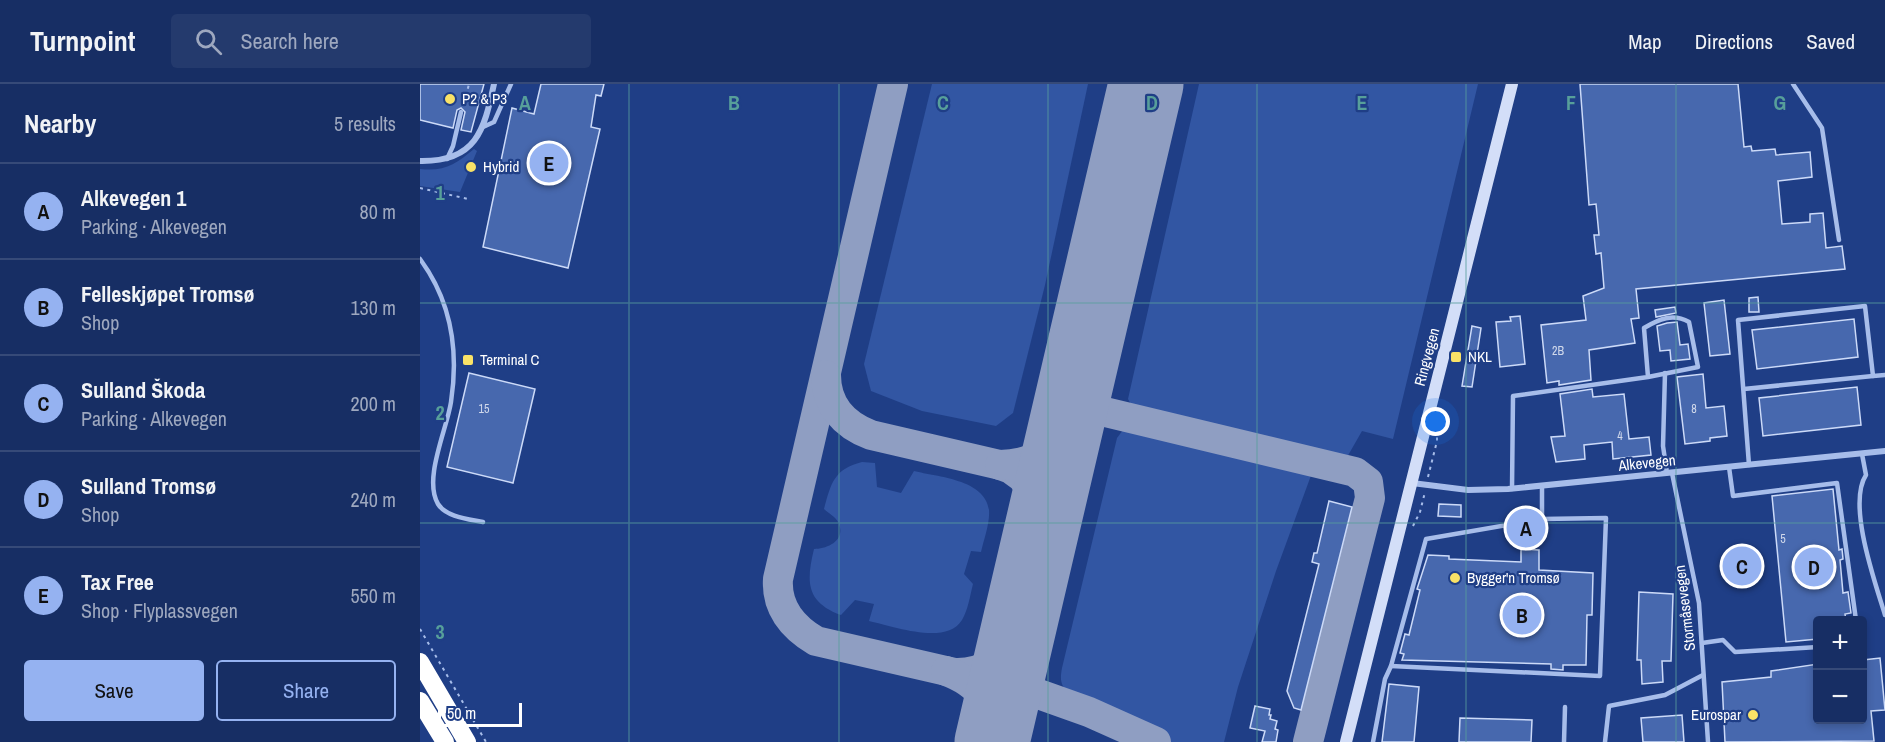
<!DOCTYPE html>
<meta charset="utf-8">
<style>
body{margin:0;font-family:"Archivo Narrow",sans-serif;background:#243a6d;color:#f1f3f6}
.controls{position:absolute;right:18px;bottom:18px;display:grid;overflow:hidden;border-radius:6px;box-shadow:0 3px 9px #0003}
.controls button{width:54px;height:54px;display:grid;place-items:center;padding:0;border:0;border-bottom:2px solid #364a78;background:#172e64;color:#f1f3f6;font:30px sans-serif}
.scale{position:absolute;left:18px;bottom:15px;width:84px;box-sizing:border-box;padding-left:6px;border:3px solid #fff;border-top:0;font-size:16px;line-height:21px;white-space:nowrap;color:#fff;-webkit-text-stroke:4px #1f3e86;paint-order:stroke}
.you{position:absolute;left:1016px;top:338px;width:21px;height:21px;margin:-15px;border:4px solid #fff;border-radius:50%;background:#1a73e8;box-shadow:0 0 0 9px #1a73e833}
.badge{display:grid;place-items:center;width:39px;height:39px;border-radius:50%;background:#95b2f1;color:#111;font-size:20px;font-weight:700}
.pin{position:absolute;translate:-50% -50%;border:3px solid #fff;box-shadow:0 2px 6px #0006}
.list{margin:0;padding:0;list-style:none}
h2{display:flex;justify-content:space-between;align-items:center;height:78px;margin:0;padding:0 24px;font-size:26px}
h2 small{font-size:20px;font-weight:400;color:#9ea8bf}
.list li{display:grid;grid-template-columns:39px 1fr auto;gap:18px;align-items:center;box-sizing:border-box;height:96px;padding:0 24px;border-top:2px solid #364a78}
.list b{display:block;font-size:22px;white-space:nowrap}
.list p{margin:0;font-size:20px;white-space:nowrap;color:#9ea8bf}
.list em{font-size:20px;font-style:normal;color:#9ea8bf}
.actions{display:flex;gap:12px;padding:18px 24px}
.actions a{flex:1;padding:14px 0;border:2px solid #95b2f1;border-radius:6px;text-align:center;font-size:21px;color:#95b2f1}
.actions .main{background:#95b2f1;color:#111}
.icon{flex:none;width:33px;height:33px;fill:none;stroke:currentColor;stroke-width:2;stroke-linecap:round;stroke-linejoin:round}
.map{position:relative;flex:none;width:1465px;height:658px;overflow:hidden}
header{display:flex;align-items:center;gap:36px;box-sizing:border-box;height:84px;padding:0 30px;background:#172e64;border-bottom:2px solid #364a78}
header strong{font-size:28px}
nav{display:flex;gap:33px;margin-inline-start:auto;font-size:21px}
.search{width:420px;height:54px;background:#243a6d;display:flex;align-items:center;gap:15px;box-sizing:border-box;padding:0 21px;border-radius:6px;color:#9ea8bf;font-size:22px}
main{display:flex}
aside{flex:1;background:#172e64}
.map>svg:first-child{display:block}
.green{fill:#3256a3}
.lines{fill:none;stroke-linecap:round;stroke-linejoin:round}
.taxiway{stroke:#8f9ec2;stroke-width:30}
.runway{stroke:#8f9ec2;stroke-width:75}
.building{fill:#4768ae;stroke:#ccdaf8;stroke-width:1.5}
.path{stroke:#a7bdea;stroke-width:2;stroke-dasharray:3 4.5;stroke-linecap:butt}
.lane{stroke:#a7bdea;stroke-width:4.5}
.street{stroke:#a7bdea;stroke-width:6}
.secondary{stroke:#d3def8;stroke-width:12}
.highway{stroke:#fff;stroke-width:18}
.grid{fill:none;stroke:#579f9a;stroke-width:1.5;stroke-opacity:0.55}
.poi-dot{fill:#f9e267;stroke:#1f3e86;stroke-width:2}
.labels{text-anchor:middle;stroke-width:4.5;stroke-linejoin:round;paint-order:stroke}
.number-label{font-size:12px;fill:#d1d9eb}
.poi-label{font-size:15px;fill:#fff;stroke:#1f3e86;text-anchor:start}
.street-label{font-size:15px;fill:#fff;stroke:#1f3e86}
.grid-label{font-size:20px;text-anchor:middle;font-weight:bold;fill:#579f9a;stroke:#1f3e86;stroke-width:4.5;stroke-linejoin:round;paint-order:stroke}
</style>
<header>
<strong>Turnpoint</strong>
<div class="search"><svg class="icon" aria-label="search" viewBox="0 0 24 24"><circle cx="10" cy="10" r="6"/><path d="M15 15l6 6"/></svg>Search here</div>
<nav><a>Map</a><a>Directions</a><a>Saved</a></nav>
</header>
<main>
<aside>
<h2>Nearby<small>5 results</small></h2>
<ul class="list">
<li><span class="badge">A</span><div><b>Alkevegen 1</b><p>Parking · Alkevegen</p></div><em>80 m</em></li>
<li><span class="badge">B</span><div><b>Felleskjøpet Tromsø</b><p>Shop</p></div><em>130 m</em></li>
<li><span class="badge">C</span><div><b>Sulland Škoda</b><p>Parking · Alkevegen</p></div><em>200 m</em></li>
<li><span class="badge">D</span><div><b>Sulland Tromsø</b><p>Shop</p></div><em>240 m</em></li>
<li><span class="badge">E</span><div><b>Tax Free</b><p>Shop · Flyplassvegen</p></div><em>550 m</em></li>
</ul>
<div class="actions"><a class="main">Save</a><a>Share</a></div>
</aside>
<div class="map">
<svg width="1465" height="658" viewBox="0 0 1465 658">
<rect width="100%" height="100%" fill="#1f3e86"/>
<!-- green -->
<g class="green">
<polygon points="512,0 668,0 625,201 593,329 576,342 502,327 451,307 444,280"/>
<polygon points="779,0 1058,0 973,355 942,347 926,375 713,324 708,315"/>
<path d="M54,65l3,2 -17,41 -40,-6v-17c24,3 36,-5 54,-20z"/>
<path d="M714,344l179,42 -37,101 -38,116 -14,55h-53l-32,-20 -70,-28c-9,-9 -9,-15 -7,-26l55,-230 6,-8z"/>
<path d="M442,378l13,1 2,24 24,6 13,-22c23,6 71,8 75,39 1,13 -5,29 -8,42l-10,-1 -7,23 9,10c-3,12 -5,26 -11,36 -16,26 -69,6 -93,1l5,-17 -19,-4 -14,15c-35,-13 -35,-33 -27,-66 14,0 33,-9 24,-27 -2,-5 -10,-9 -14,-13 7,-26 10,-40 38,-47z"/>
</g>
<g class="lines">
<!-- taxiway -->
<g class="taxiway">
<path d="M473,0l-115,495c-2,28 14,48 38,62l139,32c30,1 48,-15 63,-39"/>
<path d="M658,289c1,18 7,29 23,38l254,61 13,10 2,16 -62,244"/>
<path d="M406,291c0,30 18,50 45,60l129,30 11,4 11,8 15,20 5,16v17"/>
<path d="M580,381c35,-1 49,-12 67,-42"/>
<polyline points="593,569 596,592 610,607 669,628 736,658"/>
<path d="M526,587c35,13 49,34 46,71"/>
</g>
<!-- runway -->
<polyline class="runway" points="572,658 726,0"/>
</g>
<!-- building -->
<g class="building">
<polygon points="0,0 64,0 51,48 41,46 45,28 41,24 37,26 33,44 0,36"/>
<polygon points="121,0 184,0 181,12 176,11 171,43 180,45 148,184 63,163 92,24 114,30"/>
<polygon points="1160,0 1318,0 1324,63 1331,62 1332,67 1355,65 1356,71 1390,68 1392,93 1358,97 1362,140 1390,138 1390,130 1403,129 1406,164 1422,162 1425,185 1216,205 1219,234 1211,235 1215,259 1169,266 1171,296 1139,301 1139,297 1127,299 1121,241 1166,236 1163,212 1184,204 1181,169 1176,170 1174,151 1179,151 1176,120 1169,121"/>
<polygon points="1338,213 1339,228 1329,228 1329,214"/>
<polygon points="1304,216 1310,270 1290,272 1284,219"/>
<polygon points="1255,223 1256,229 1236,233 1235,226"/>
<polygon points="1100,232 1105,280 1080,283 1076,238 1091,237 1090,233"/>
<polygon points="1434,235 1438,273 1337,285 1332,246"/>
<polygon points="1257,238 1260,261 1268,260 1270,275 1251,277 1250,266 1240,267 1237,242 1247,239"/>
<polygon points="1052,242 1061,244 1052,303 1042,302"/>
<polygon points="49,289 115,305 93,399 27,383"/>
<polygon points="1283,290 1286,324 1304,322 1307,352 1290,354 1290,357 1265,360 1257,293"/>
<polygon points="1437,303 1441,341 1343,352 1339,314"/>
<polygon points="1172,305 1173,313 1204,310 1209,355 1229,353 1231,371 1193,375 1192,358 1164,361 1165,375 1136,378 1131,353 1145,352 1140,310"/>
<polygon points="1413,405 1419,466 1422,465 1423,475 1420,476 1423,509 1428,508 1431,529 1425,530 1426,537 1398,537 1398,555 1366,558 1352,412"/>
<polygon points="909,417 932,423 881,626 874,624 867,607 899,480 892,478 894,469 897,469"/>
<polygon points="1019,420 1041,421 1041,433 1018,432"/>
<polygon points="1101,465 1119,466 1119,486 1173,489 1172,531 1167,531 1166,581 1143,581 1143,586 1131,585 1131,580 982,576 984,570 980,569 985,550 989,551 1000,506 997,505 1008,471 1029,472 1029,475 1101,478"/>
<polygon points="1219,508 1253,510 1251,577 1242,577 1243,598 1222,600 1221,576 1217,576"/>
<polygon points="1460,574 1465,626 1451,627 1454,657 1305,658 1302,598 1351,593 1351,587 1398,580 1398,636 1443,636 1443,576"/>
<polygon points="969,600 999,603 994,658 962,658"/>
<polygon points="835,622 850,625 849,631 851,631 850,635 857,637 855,645 858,646 856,658 842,658 845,647 830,644"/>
<polygon points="1262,631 1264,658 1223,658 1221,634"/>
<polygon points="1040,634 1112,636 1111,658 1039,658"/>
</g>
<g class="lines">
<!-- path -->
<g class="path">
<polyline points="46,12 49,0"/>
<polyline points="0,104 48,115"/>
<polyline points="1008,393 1017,357 1017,346"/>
<polyline points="993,442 1000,428 1005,408"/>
<polyline points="0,545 66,658"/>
</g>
<!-- lane -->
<g class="lane">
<polyline points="1373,0 1402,44 1419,156"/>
<polyline points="63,43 74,38 91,0"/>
<polyline points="27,75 33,62 41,28"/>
<path d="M0,175c31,42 39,91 31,143 -4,27 -28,77 -13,102 8,13 30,15 45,18"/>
<polyline points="1245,289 1243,362 1247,389"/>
<polyline points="1324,305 1453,292"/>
<path d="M1442,370l4,21c-19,29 9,107 19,140"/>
<polyline points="1329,381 1318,236 1445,222 1453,292 1465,291"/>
<polyline points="1309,383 1313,412 1417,399 1436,536"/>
<polyline points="1252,389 1279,519 1288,658"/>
<path d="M1092,405l1,-93 135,-19 50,-10 -9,-45c-16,-9 -30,-3 -45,6l4,49"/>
<polyline points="1282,559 1303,556 1315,568 1398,563"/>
<polyline points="971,582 1180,592 1186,434 1122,435"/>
<polyline points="953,658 965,595 971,582 1006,455 1122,435 1122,402"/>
<polyline points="1144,658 1145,623"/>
<polyline points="1185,658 1189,622 1245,611 1283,591"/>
</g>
<!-- street -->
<g class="street">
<path d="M0,77c56,1 64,-30 74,-77"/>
<polyline points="992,399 1048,406 1088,405 1465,367"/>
</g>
<!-- secondary -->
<polyline class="secondary" points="926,658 1092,0"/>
<!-- highway -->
<g class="highway">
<polyline points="0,578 47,658"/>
<polyline points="0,617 25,658"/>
</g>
</g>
<!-- grid -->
<path class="grid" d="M209,0v658M419,0v658M628,0v658M837,0v658M1046,0v658M1256,0v658M0,219h1465M0,439h1465"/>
<!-- markers -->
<g class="poi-dot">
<circle cx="30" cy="15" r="6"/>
<circle cx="51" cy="83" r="6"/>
<rect x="1030" y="267" width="12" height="12" rx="3"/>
<rect x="42" y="270" width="12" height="12" rx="3"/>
<circle cx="1035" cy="494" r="6"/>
<circle cx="1333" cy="631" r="6"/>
</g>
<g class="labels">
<!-- number labels -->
<g class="number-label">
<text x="1138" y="271">2B</text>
<text x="64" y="329">15</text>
<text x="1274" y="329">8</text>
<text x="1200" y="356">4</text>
<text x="1363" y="459">5</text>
</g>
<!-- poi labels -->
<g class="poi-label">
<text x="42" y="20">P2 &amp; P3</text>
<text x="63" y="88">Hybrid</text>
<text x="1048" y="278">NKL</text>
<text x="60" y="281">Terminal C</text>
<text x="1047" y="499">Bygger'n Tromsø</text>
<text x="1321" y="636" text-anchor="end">Eurospar</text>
</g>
<!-- street labels -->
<g class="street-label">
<text transform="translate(1007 273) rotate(-75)" y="5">Ringvegen</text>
<text transform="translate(1227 379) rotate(-6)" y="5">Alkevegen</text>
<text transform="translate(1265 524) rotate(-97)" y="5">Stormåsevegen</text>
</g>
</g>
<g class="grid-label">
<text x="105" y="26">A</text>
<text x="314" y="26">B</text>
<text x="523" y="26">C</text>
<text x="732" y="26">D</text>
<text x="942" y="26">E</text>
<text x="1151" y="26">F</text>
<text x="1360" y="26">G</text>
<text x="20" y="116">1</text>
<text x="20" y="336">2</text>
<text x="20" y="555">3</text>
</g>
</svg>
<div class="controls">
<button>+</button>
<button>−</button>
</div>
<div class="scale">50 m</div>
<div class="you"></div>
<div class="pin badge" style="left:1106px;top:444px">A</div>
<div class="pin badge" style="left:1102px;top:531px">B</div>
<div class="pin badge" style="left:1322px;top:482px">C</div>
<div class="pin badge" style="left:1394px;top:483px">D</div>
<div class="pin badge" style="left:129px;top:79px">E</div>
</div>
</main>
